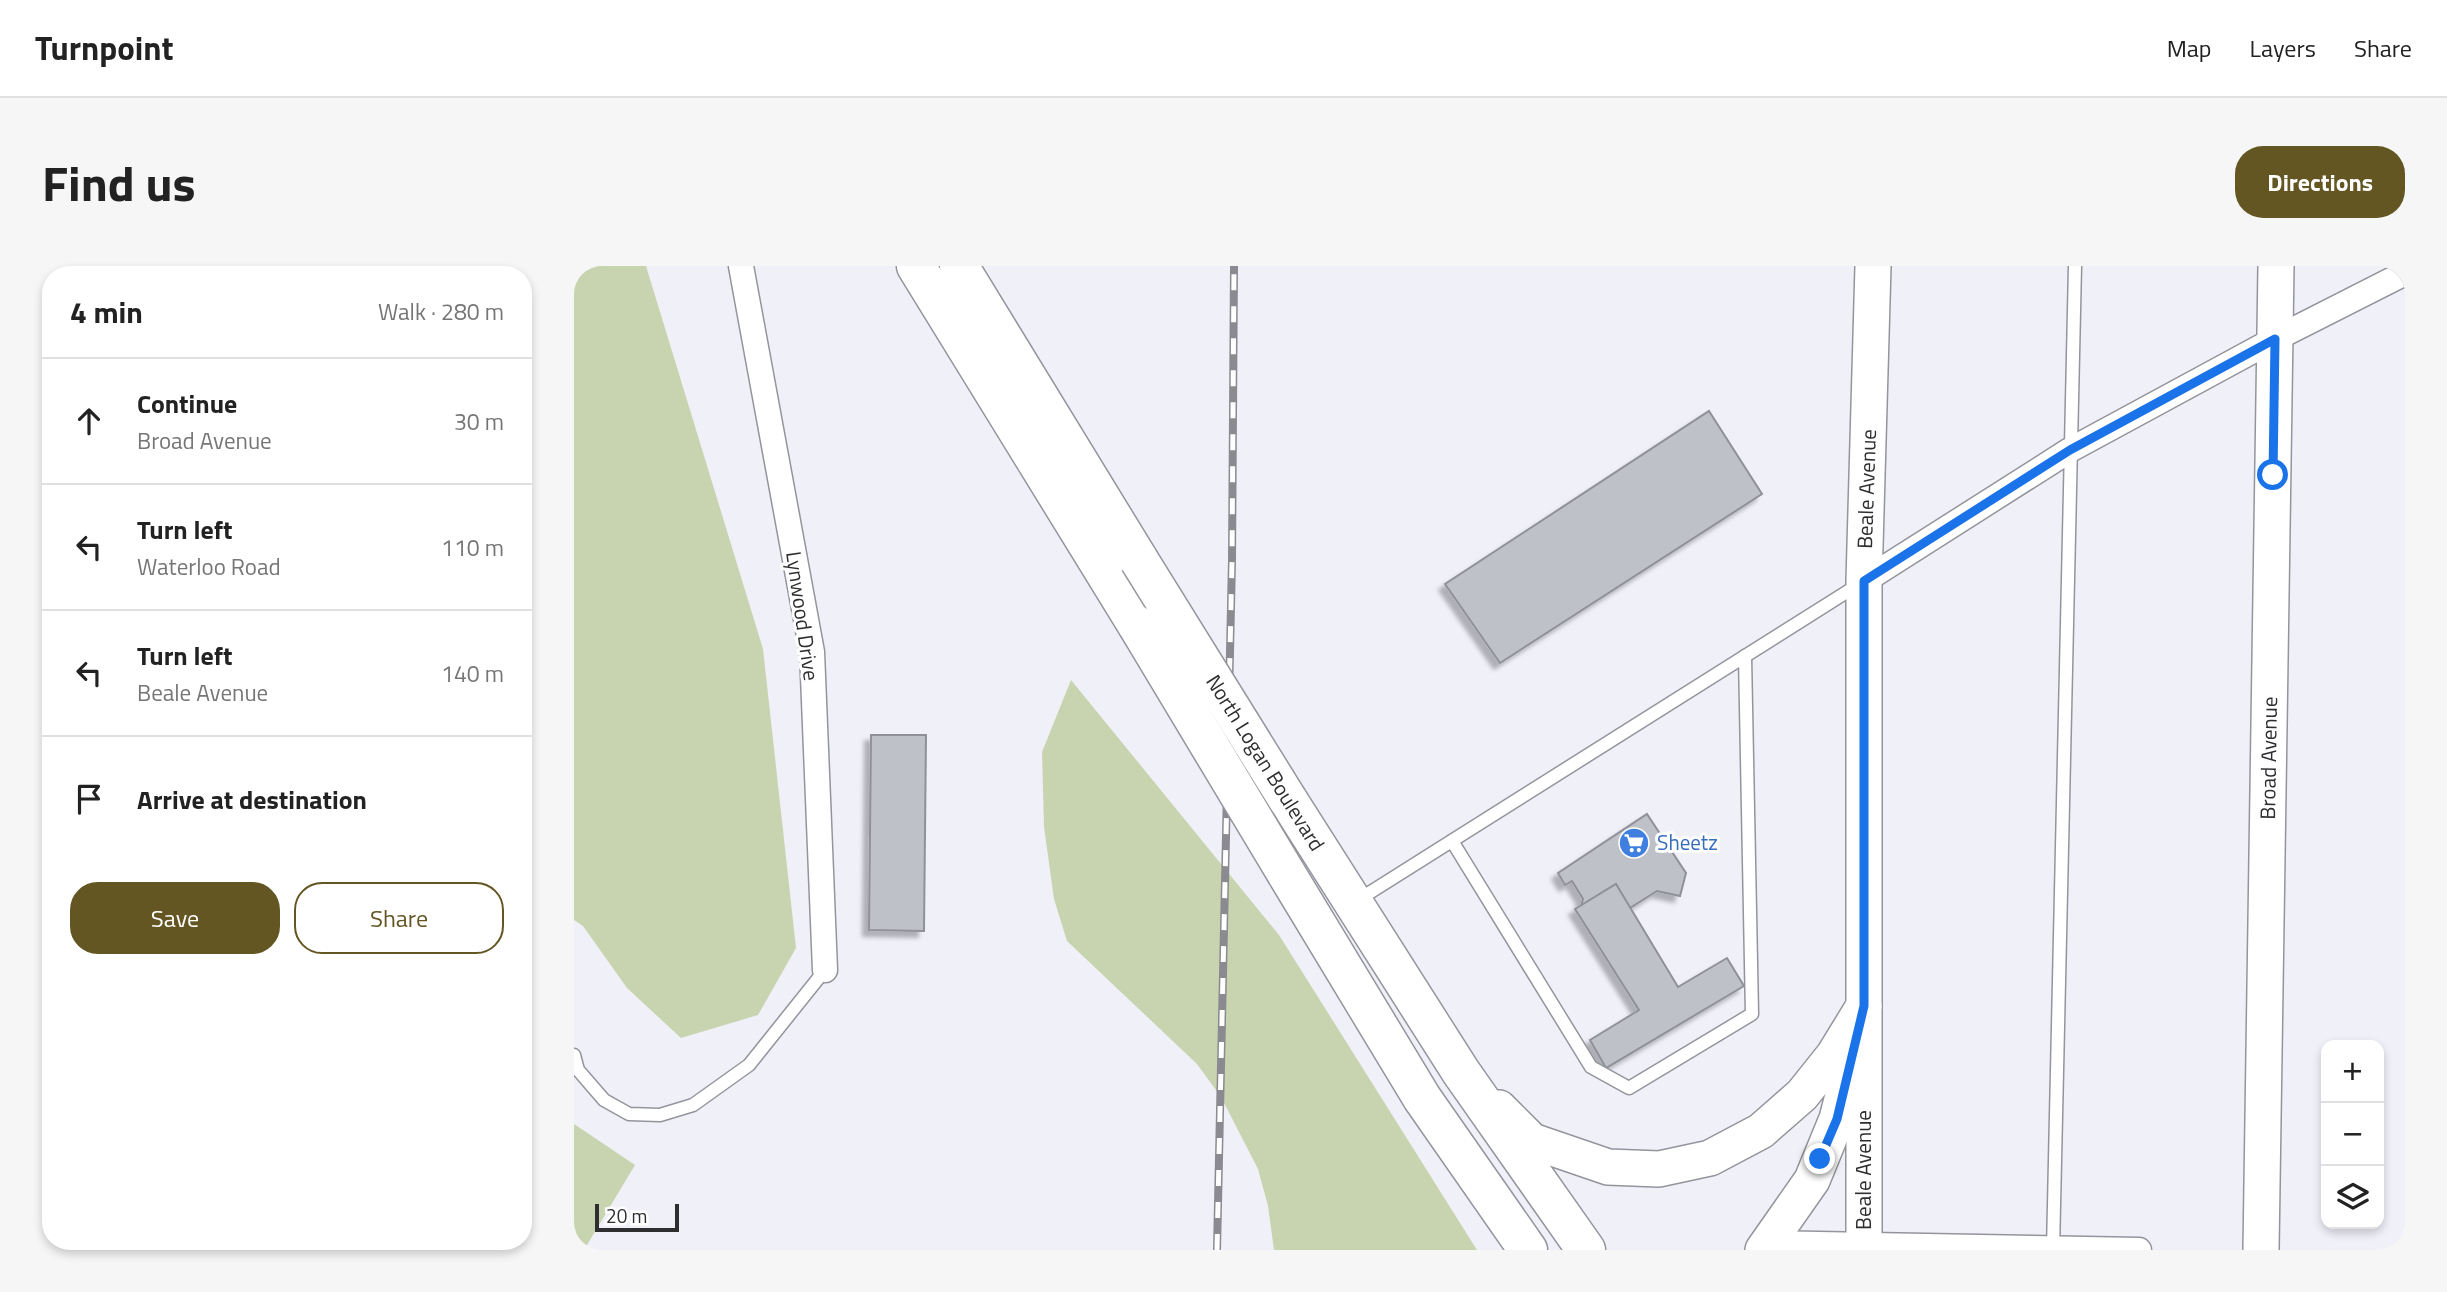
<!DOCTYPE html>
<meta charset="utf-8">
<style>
body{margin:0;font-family:"Titillium Web",sans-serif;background:#f6f6f6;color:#222}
.controls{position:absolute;right:21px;bottom:21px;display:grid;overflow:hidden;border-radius:14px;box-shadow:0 4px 10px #0003}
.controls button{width:63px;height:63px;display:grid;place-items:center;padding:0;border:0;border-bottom:2px solid #e0e0e0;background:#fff;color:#222;font:35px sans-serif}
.scale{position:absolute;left:21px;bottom:18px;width:84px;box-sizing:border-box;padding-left:7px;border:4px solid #2e2e31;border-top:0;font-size:19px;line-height:24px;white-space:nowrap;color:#2e2e31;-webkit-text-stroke:5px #fefefe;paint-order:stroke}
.stop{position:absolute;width:21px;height:21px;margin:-16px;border:5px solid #1a73e8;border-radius:50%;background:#fff}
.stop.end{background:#1a73e8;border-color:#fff;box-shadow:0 2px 7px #0008}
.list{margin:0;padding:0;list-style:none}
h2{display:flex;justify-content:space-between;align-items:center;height:91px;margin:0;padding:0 28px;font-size:30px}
h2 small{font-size:23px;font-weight:400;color:#767676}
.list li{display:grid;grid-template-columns:46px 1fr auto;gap:21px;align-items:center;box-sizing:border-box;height:126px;padding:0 28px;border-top:2px solid #e0e0e0}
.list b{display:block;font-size:26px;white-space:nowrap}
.list p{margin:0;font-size:23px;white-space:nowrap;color:#767676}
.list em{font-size:23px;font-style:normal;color:#767676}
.actions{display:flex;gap:14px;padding:21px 28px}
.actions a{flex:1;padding:16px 0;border:2px solid #635623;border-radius:28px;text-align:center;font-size:24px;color:#635623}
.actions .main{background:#635623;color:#fff}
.icon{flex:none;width:38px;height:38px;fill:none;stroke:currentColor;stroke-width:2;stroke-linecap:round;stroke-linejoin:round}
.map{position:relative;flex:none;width:1831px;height:984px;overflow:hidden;border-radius:28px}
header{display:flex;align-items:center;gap:42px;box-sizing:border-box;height:98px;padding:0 35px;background:#fff;border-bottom:2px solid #e0e0e0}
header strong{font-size:33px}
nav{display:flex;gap:38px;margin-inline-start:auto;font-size:24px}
.intro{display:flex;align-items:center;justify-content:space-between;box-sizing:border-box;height:168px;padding:0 42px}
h1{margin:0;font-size:49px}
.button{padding:18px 32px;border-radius:28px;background:#635623;color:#fff;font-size:24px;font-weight:700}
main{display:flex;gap:42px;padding:0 42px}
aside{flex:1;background:#fff;border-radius:28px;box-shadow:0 4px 10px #0003}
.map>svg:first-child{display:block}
.green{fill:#c8d4af}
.building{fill:#bfc1c8;stroke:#909198;stroke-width:2;filter:url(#shadow)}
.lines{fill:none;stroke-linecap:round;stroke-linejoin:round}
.lane-casing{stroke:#94959c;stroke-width:15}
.street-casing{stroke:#94959c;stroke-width:27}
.secondary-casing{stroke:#94959c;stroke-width:38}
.primary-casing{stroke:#94959c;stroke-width:41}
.lane{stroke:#fff;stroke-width:12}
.street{stroke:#fff;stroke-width:24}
.secondary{stroke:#fff;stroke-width:35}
.primary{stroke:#fff;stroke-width:38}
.rail-casing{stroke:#8a8a90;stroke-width:8}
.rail{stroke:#fefefe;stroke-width:5;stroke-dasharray:16;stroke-linecap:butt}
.primary-bridge-casing{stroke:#94959c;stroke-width:41;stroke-linecap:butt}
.primary-bridge{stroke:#fff;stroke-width:38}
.route{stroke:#1a73e8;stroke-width:9}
.labels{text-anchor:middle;stroke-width:6;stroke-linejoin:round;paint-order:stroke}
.street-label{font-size:21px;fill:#2e2e31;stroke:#fefefe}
.shop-label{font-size:21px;fill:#366cbe;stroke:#fefefe;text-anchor:start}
</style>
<header>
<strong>Turnpoint</strong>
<nav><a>Map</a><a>Layers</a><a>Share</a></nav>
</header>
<div class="intro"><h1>Find us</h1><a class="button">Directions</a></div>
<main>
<aside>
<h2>4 min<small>Walk · 280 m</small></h2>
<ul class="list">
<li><svg class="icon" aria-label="ahead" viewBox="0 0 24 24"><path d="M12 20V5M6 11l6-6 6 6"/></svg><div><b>Continue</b><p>Broad Avenue</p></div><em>30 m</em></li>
<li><svg class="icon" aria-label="left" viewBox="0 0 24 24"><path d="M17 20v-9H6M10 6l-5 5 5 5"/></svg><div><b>Turn left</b><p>Waterloo Road</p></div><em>110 m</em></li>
<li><svg class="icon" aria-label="left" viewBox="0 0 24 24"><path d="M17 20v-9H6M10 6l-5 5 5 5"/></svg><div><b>Turn left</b><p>Beale Avenue</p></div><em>140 m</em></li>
<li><svg class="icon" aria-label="arrive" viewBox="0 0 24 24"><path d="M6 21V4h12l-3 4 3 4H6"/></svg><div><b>Arrive at destination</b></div></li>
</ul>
<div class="actions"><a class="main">Save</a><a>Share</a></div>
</aside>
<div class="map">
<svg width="1831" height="984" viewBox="0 0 1831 984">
<defs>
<filter id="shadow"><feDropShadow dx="-6" dy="6" stdDeviation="2" flood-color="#0004"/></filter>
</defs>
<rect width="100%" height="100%" fill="#eff0f8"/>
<!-- green -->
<g class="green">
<polygon points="0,0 72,0 189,383 222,682 184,749 107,772 53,722 9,660 0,654"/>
<polygon points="497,414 705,669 903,984 700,984 694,940 684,903 647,831 623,798 493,675 480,633 470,561 468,486"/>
<polygon points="0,858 61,899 10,984 0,984"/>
</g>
<!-- building -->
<g class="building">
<polygon points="1135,145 1188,228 926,397 871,318"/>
<polygon points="297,469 352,469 350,665 295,664"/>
<polygon points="1073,548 1112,607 1106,630 1083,625 1037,654 1006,645 1009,633 998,615 991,619 984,607"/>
<polygon points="1042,618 1104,721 1153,692 1170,720 1032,802 1016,774 1065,744 1001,643"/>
</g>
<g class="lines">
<!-- lane casing -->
<g class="lane-casing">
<g id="lane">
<polyline points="878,575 1017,801 1055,822 1178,748 1171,390"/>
<polyline points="784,634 1287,317"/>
<polyline points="0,789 4,804 30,834 55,848 86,849 119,839 175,799 251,704"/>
<polyline points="1479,984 1501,0"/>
</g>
</g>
<!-- street casing -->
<g class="street-casing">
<g id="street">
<polyline points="167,0 238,386 251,704"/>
<polyline points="1290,315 1496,184 1701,73 1831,7"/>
<polyline points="1194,977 1565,984"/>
</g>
</g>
<!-- secondary casing -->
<g class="secondary-casing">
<g id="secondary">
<polyline points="925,842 958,875 1034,901 1085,903 1136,892 1187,865 1228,829 1260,789 1290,740"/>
<polyline points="1189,984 1238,914 1263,853 1277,798"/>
<polyline points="1290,984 1290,315 1299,0"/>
<polyline points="1687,984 1702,0"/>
</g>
</g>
<!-- primary casing -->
<g class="primary-casing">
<g id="primary">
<polyline points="342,0 563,359"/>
<polyline points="385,0 565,294"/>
<polyline points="714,534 887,806 1012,984"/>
<polyline points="712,607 848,832 954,984"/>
</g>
</g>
<!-- lane -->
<use href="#lane" class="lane"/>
<!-- street -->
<use href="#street" class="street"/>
<!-- secondary -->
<use href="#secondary" class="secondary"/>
<!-- primary -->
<use href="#primary" class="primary"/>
<!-- rail casing -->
<g class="rail-casing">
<polyline id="rail" points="643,984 658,294 660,0"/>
</g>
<!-- rail -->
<use href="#rail" class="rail"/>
<!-- primary-bridge casing -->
<g class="primary-bridge-casing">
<g id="primary-bridge">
<polyline points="565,294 714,534"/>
<polyline points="563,359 712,607"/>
</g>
</g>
<!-- primary-bridge -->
<use href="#primary-bridge" class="primary-bridge"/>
</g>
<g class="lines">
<!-- route -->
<polyline class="route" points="1246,893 1263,853 1290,740 1290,315 1496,184 1701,73 1699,209"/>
</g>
<!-- icons -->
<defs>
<g id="supermarket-disc" transform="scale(1.575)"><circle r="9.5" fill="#3f7fe0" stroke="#fefefe"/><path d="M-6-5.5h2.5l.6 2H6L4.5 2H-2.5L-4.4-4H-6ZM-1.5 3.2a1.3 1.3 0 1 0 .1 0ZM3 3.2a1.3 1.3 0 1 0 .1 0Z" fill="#fff"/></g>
</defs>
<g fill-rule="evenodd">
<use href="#supermarket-disc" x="1060" y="577"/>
</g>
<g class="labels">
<!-- street labels -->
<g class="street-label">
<text transform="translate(1293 223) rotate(-88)" y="7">Beale Avenue</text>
<text transform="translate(228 350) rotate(82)" y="7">Lynwood Drive</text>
<text transform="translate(1695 492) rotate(-89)" y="7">Broad Avenue</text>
<text transform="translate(691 497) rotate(58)" y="7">North Logan Boulevard</text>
<text transform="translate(1290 904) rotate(-90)" y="7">Beale Avenue</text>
</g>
<!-- shop labels -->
<g class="shop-label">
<text x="1083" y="584">Sheetz</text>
</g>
</g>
</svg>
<div class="controls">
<button>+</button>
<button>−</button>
<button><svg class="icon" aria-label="layers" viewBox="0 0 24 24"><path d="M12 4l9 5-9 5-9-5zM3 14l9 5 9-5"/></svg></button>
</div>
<div class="scale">20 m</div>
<div class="stop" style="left:1699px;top:209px"></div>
<div class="stop end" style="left:1246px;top:893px"></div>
</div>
</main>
